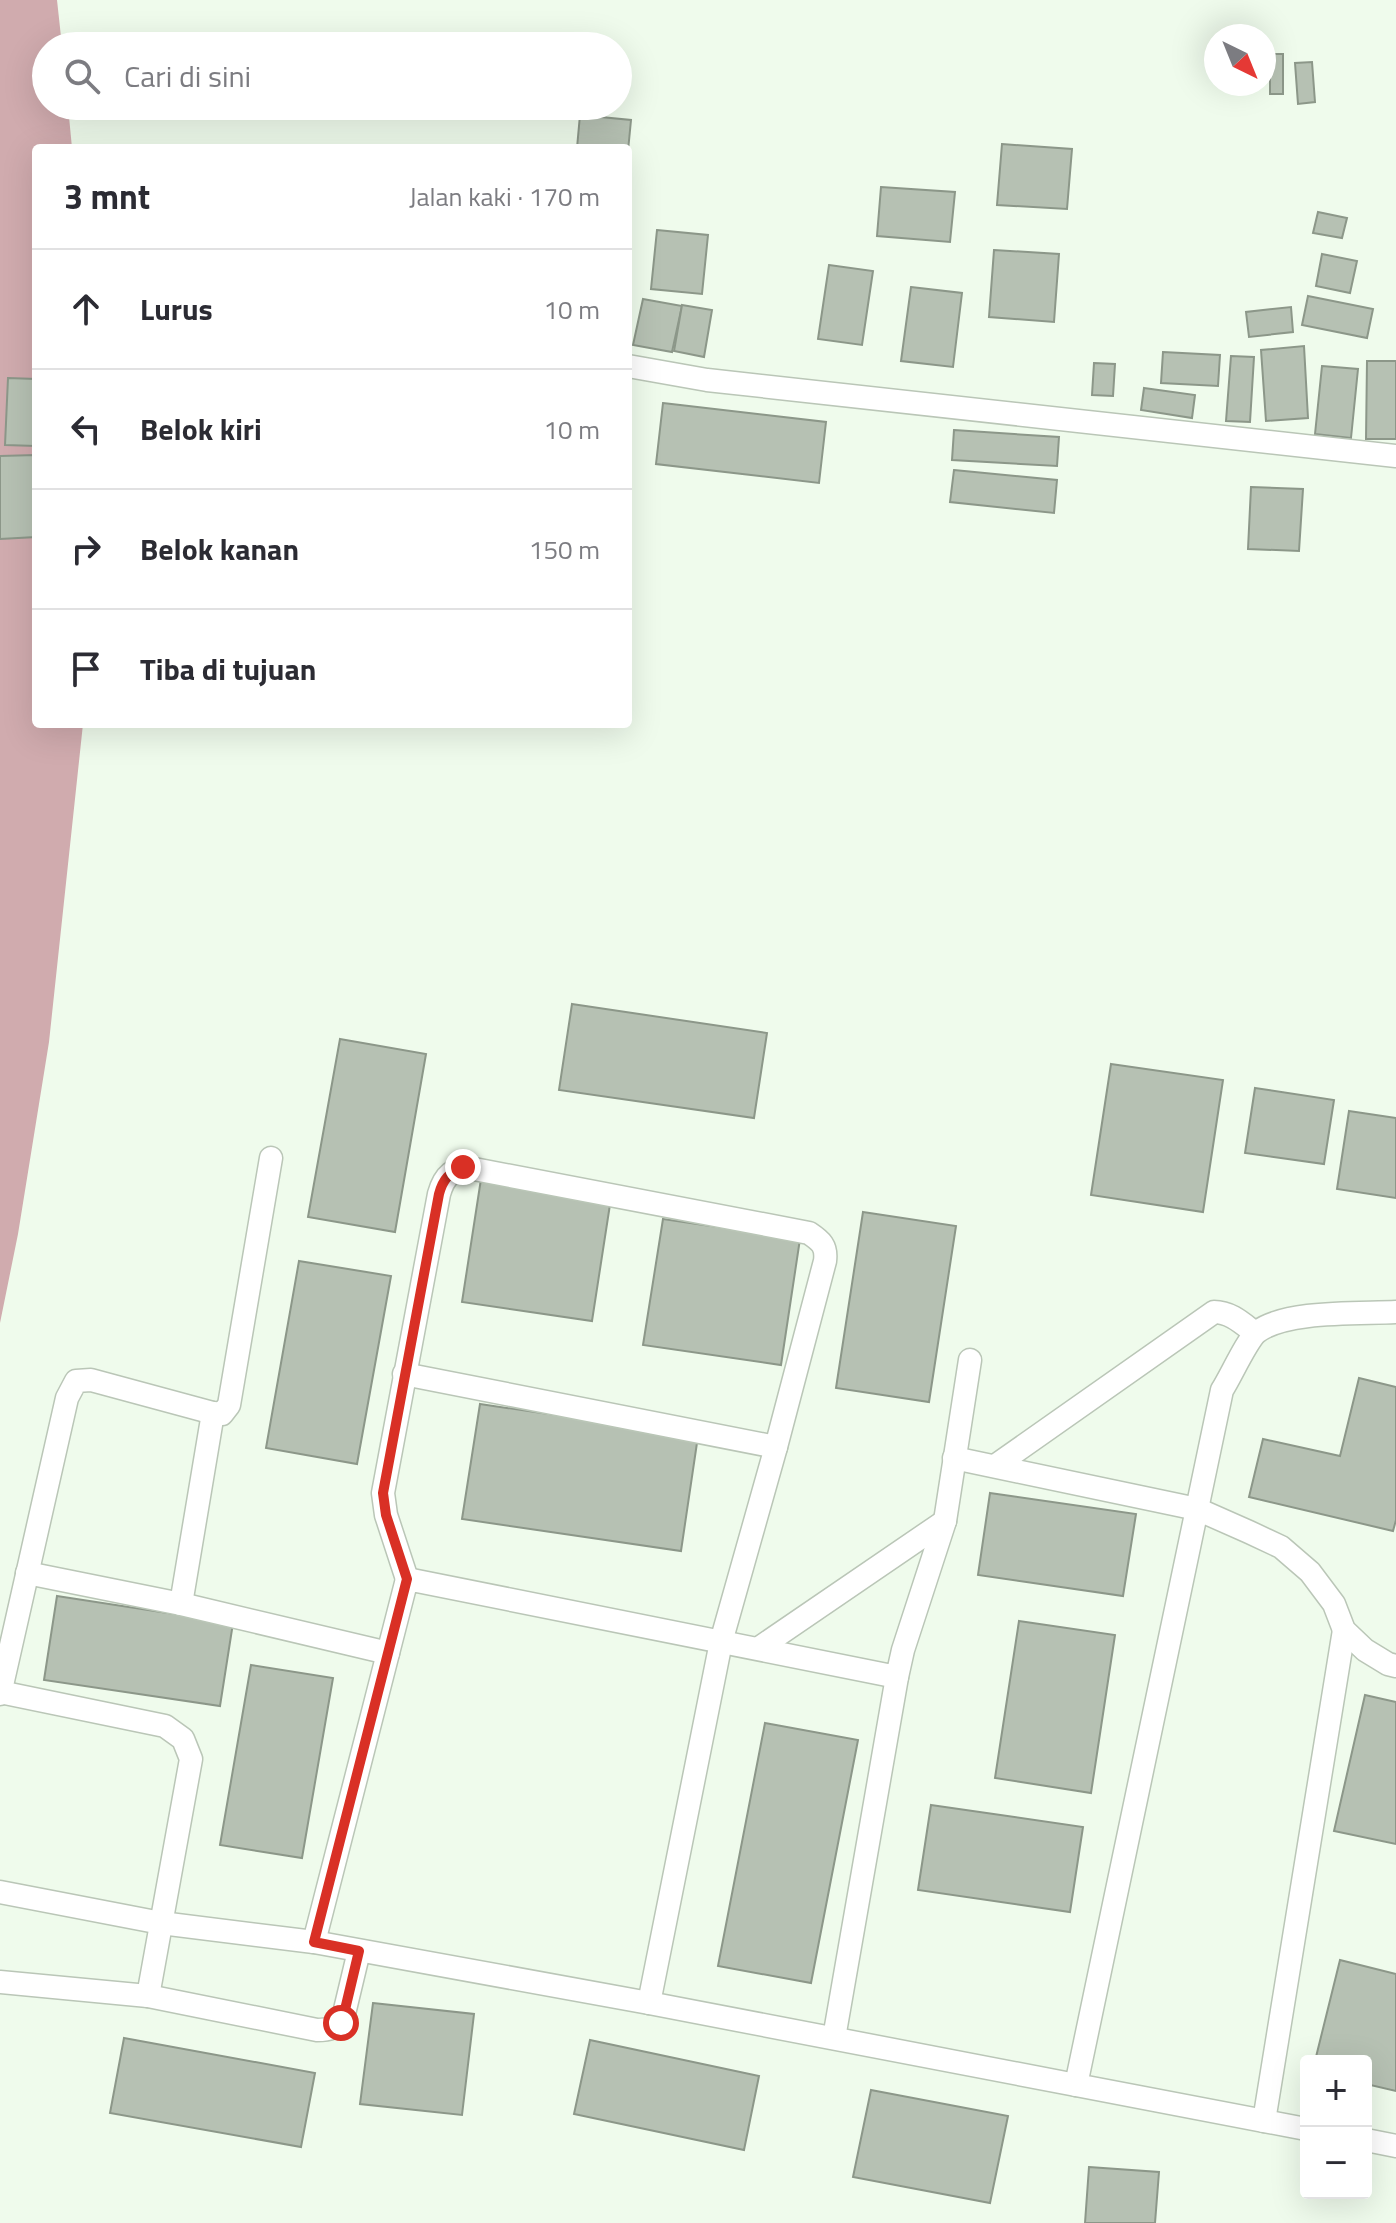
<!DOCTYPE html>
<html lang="id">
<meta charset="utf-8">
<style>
body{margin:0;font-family:"Titillium Web",sans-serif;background:#f2f2f3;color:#2b2b33}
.controls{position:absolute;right:24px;bottom:24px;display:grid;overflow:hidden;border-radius:8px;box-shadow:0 8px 32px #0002}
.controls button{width:72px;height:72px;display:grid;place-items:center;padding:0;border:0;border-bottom:2px solid #e1e1e2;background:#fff;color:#2b2b33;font:40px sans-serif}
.compass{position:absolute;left:1204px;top:24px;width:72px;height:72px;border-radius:50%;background:#fff;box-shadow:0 8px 32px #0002;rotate:137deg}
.stop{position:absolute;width:24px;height:24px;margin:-18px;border:6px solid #d93025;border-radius:50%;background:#fff}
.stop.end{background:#d93025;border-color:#fff;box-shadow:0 2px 8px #0008}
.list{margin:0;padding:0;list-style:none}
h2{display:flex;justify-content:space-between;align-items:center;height:104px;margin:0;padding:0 32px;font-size:34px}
h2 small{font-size:26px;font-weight:400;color:#7c7c81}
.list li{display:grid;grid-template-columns:52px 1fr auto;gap:24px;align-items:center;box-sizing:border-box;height:120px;padding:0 32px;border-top:2px solid #e1e1e2}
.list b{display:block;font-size:30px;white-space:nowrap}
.list em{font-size:26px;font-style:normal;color:#7c7c81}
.icon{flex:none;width:44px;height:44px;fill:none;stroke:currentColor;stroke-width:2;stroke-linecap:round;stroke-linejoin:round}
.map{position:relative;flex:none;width:1396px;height:2223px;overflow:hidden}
.search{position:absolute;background:#fff;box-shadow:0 8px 32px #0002;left:32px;top:32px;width:600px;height:88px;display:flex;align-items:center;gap:20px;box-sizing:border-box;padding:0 28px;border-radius:44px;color:#7c7c81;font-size:30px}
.panel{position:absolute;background:#fff;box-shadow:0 8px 32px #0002;left:32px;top:144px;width:600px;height:584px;border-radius:8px}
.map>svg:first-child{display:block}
.water{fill:#d0abae}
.building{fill:#b6c1b3;stroke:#8c9789;stroke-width:2}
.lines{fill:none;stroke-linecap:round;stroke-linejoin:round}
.lane-casing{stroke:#bac6b7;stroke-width:25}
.lane{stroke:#fff;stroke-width:22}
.route{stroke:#d93025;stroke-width:10}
</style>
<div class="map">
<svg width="1396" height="2223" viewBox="0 0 1396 2223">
<rect width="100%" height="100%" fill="#effbec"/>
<!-- water -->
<polygon class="water" points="0,0 57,0 62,46 46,46 46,106 68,106 72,148 36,148 36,724 83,724 49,1042 18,1234 0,1323"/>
<!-- building -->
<g class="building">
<rect x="1270" y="54" width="13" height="40"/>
<polygon points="1312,62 1315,102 1298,104 1295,63"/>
<polygon points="580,115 631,120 628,151 628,148 577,148"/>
<polygon points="1002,144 1072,149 1067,209 997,205"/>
<polygon points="881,187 955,192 950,242 877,236"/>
<polygon points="1318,212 1347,218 1342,238 1313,233"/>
<polygon points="657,230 708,235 702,294 651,289"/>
<polygon points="994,250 1059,254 1054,322 989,317"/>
<polygon points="1322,254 1357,261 1350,293 1316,286"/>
<polygon points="829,265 873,271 862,345 818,339"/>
<polygon points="911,287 962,293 953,367 901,361"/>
<polygon points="1308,296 1373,309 1367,338 1302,325"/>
<polygon points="643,299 682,306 672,352 633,345"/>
<polygon points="682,305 712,310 704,357 674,351"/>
<polygon points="1291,307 1293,332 1249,337 1246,312"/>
<polygon points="1304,346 1308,418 1266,421 1261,350"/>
<polygon points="1163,352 1220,355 1218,386 1161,383"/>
<polygon points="1231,356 1254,357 1250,422 1226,421"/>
<polygon points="1367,361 1396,361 1396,439 1366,439"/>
<polygon points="1094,363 1115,364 1113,396 1092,395"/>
<polygon points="1322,366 1358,369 1351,438 1315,434"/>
<polygon points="8,378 36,379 36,446 5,445"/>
<polygon points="1144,388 1195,395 1192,418 1141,410"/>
<polygon points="663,403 826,422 819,483 656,464"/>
<polygon points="954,430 1059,437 1057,466 952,460"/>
<polygon points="35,455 36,537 0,539 0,456"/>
<polygon points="954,470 1057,480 1054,513 950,502"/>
<polygon points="1251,487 1303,489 1299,551 1248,549"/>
<polygon points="572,1004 767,1033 754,1118 559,1090"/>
<polygon points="340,1039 426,1054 395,1232 308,1217"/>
<polygon points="1111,1064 1223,1080 1203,1212 1091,1195"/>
<polygon points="1255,1088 1334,1100 1324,1164 1245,1153"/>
<polygon points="1349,1111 1396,1118 1396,1198 1337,1189"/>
<polygon points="481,1179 611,1198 592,1321 462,1302"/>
<polygon points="863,1212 956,1226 929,1402 836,1388"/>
<polygon points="663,1219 800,1239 781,1365 643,1345"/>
<polygon points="299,1261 391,1276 357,1464 266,1448"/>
<polygon points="1359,1378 1396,1387 1396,1520 1393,1531 1249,1497 1263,1439 1340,1456"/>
<polygon points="480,1404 698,1436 681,1551 462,1519"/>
<polygon points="990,1493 1136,1514 1123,1596 978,1575"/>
<polygon points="57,1596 233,1623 220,1706 44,1680"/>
<polygon points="1019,1621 1115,1635 1091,1793 995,1778"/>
<polygon points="251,1665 333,1678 302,1858 220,1845"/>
<polygon points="1365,1695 1396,1702 1396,1844 1334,1831"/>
<polygon points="765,1723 858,1740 811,1983 718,1966"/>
<polygon points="931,1805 1083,1827 1070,1912 918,1890"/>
<polygon points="1340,1960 1396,1974 1396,2091 1366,2084 1366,2061 1315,2061"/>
<polygon points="373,2003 474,2014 462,2115 360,2104"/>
<polygon points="124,2038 315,2073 301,2147 110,2113"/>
<polygon points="590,2040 759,2076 744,2150 574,2114"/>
<polygon points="871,2090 1008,2116 990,2203 853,2177"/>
<polygon points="1089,2167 1159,2172 1155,2223 1085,2223"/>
</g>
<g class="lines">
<!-- lane casing -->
<g class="lane-casing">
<g id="lane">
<polyline points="628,366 707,380 1396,456"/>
<polyline points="404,1374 776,1447"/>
<polyline points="954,1458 1197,1509 1249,1532 1281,1547 1310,1572 1334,1604 1344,1630 1365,1650 1388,1664 1396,1666"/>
<path d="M995,1466l219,-154c17,0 29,12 41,21"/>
<polyline points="27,1573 181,1604 388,1653"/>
<path d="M407,1579l-21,-64 -3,-22 56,-299c5,-18 15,-29 35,-25l335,64c12,8 18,13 16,28l-49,186 -55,195 -72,361"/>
<polyline points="181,1604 213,1413"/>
<polyline points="759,1648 945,1521"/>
<polyline points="0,1692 165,1726 183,1739 191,1759 148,1996"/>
<polyline points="0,1694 67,1398 76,1381 91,1380 213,1413 222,1414 229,1405 271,1158"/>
<polyline points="0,1892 161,1923 314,1942 649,2003 1076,2085"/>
<polyline points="314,1942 407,1579 897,1677 903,1650 945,1521 970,1360"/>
<path d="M0,1982l148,14 169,34c12,0 20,-2 26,-12l16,-67"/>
<polyline points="834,2038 897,1677"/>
<polyline points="1264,2121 1344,1630"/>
<path d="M1306,2129l-230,-44 146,-695c8,-12 25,-50 35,-58 29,-22 102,-18 139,-20"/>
<polyline points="1366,2140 1396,2146"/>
</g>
</g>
<!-- lane -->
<use href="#lane" class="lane"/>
</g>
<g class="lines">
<!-- route -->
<path class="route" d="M341,2023l2,-5 16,-67 -45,-9 93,-363 -21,-64 -3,-22 56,-299c4,-15 10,-21 24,-27"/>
</g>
</svg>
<div class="controls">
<button>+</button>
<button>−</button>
</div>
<svg class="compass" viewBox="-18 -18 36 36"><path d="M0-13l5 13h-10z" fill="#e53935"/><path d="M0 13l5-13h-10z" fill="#7c7c81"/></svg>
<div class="stop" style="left:341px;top:2023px"></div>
<div class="stop end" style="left:463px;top:1167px"></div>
<div class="search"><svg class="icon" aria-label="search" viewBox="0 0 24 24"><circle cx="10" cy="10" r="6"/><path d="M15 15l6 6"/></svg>Cari di sini</div>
<section class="panel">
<h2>3 mnt<small>Jalan kaki · 170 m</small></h2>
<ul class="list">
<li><svg class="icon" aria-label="ahead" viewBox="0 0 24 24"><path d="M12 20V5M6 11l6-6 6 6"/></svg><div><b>Lurus</b></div><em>10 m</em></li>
<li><svg class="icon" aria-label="left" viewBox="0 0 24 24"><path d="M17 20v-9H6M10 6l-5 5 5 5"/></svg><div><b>Belok kiri</b></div><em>10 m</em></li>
<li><svg class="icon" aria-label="right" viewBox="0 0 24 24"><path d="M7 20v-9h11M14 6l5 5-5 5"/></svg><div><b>Belok kanan</b></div><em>150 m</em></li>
<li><svg class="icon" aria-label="arrive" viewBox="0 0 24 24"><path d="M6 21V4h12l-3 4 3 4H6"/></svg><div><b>Tiba di tujuan</b></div></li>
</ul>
</section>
</div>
